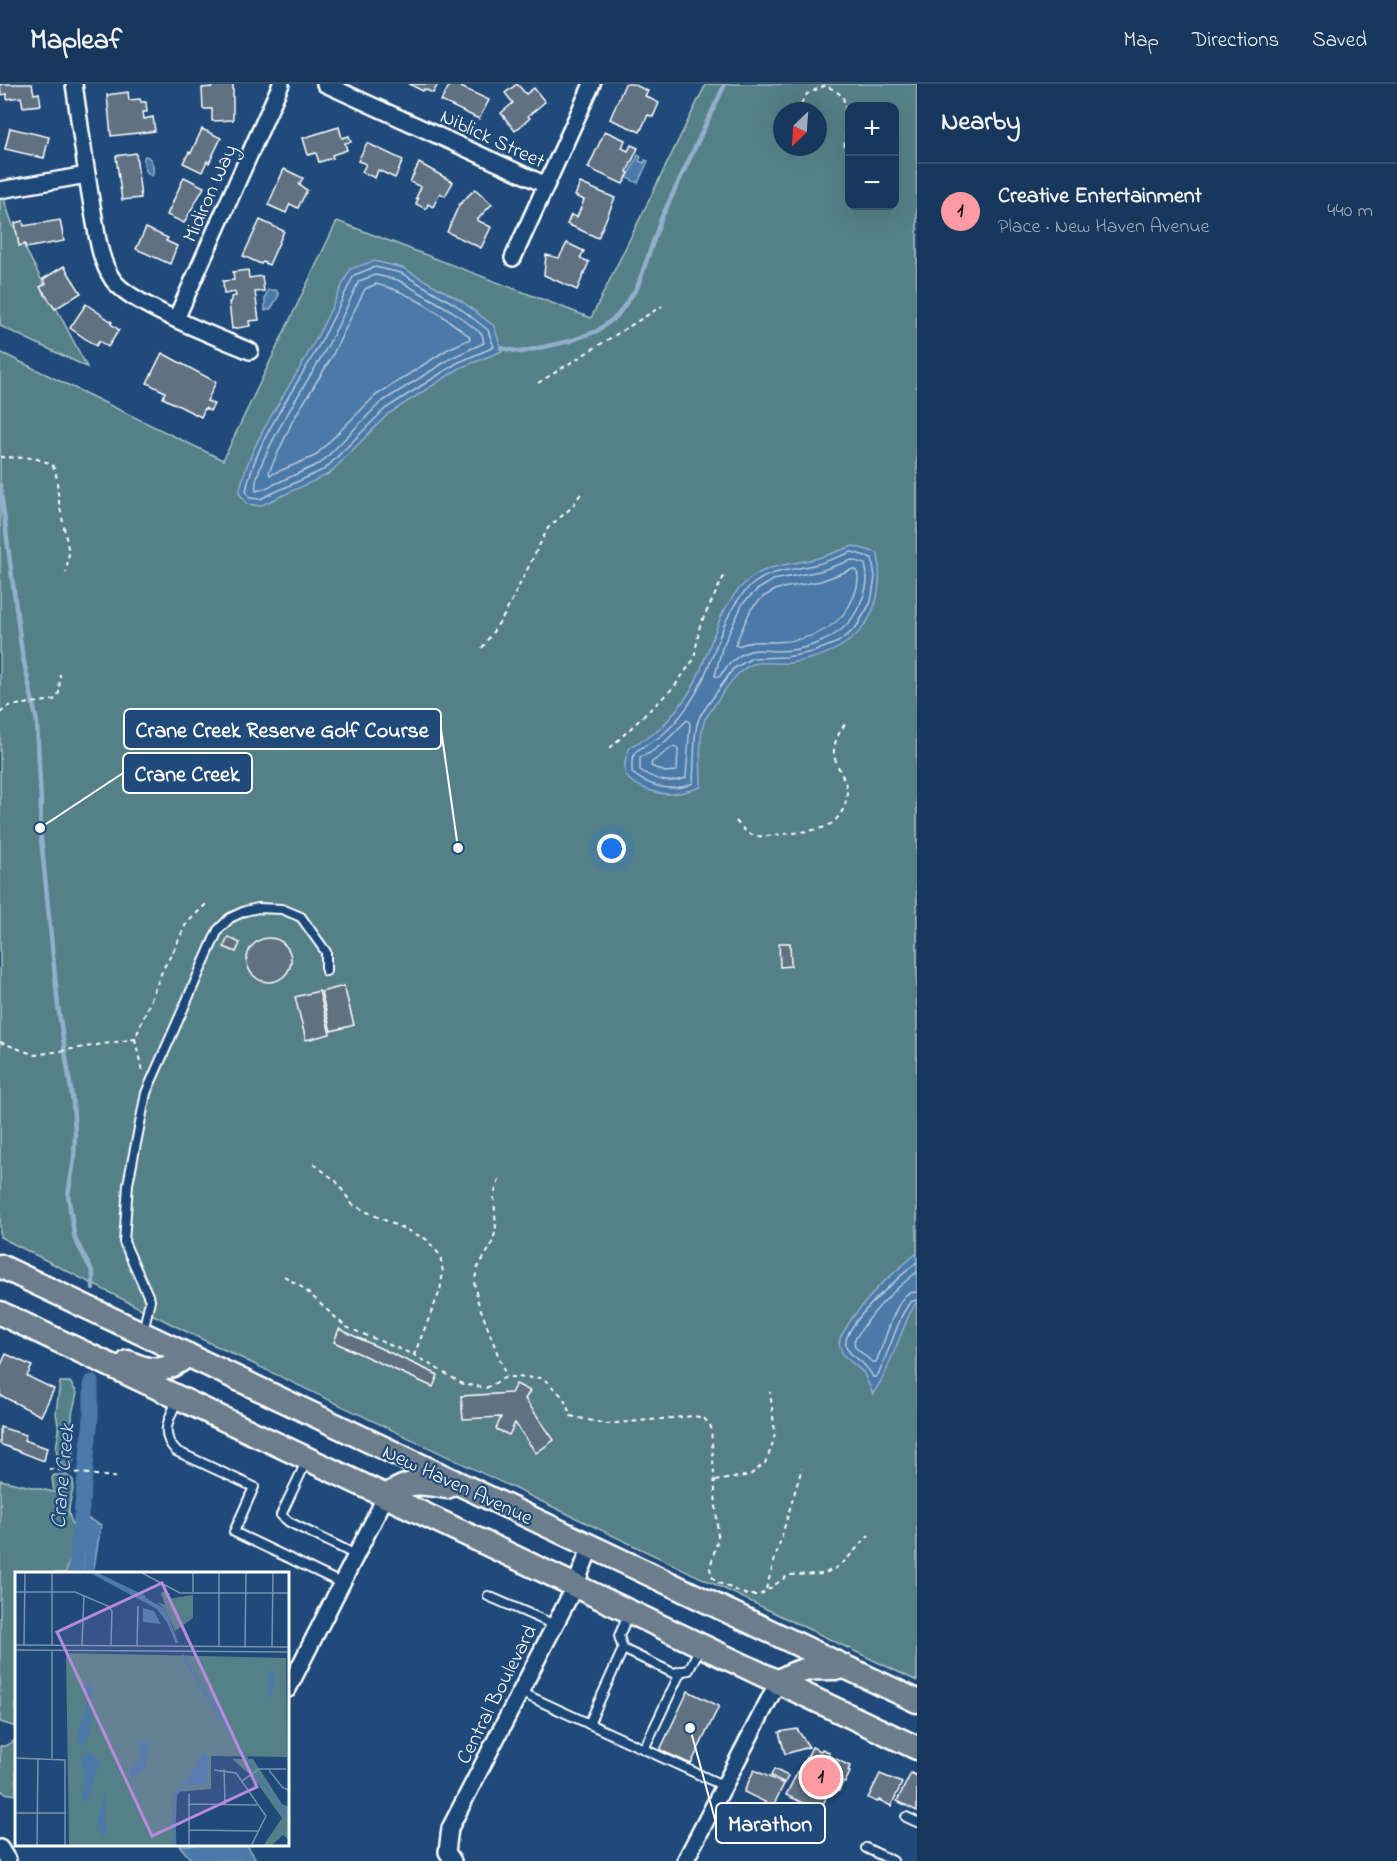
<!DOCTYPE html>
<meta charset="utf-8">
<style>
body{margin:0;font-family:"Indie Flower",sans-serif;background:#244365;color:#f1f3f6}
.controls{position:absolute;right:18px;top:18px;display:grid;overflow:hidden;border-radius:12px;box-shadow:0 6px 24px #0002}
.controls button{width:54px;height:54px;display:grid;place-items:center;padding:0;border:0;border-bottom:2px solid #365272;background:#17385c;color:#f1f3f6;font:30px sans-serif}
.compass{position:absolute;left:773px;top:18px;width:54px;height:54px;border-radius:50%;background:#17385c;box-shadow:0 6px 24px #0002;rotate:205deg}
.you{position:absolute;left:612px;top:765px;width:21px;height:21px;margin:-15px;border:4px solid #fff;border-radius:50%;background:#1a73e8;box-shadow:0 0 0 9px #1a73e833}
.badge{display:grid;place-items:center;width:39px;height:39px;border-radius:50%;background:#ff9aa2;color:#111;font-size:20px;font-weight:700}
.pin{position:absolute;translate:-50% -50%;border:3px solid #fff;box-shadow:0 2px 6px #0006}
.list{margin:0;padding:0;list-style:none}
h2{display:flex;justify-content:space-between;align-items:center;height:78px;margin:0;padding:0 24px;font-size:26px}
h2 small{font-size:20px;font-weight:400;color:#9eacbb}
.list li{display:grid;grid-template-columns:39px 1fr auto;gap:18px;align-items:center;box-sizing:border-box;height:96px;padding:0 24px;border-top:2px solid #365272}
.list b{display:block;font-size:22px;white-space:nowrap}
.list p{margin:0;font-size:20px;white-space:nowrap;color:#9eacbb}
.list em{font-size:20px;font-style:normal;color:#9eacbb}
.map{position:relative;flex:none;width:917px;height:1777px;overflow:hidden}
header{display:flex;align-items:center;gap:36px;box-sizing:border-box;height:84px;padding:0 30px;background:#17385c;border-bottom:2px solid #365272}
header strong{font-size:28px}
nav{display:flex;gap:33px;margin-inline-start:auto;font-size:21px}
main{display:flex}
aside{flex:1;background:#17385c}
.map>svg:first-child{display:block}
.green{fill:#568088;stroke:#aac0c4;stroke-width:1.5;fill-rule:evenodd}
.water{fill:#4b79a8;stroke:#93afcb;stroke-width:1.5}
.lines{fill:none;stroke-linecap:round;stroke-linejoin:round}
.shore{stroke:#b7c9dc;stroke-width:1.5}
.stream{stroke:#93afcb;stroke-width:4.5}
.canal{stroke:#4b79a8;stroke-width:15}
.building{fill:#617181;stroke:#fff;stroke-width:1.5}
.service-casing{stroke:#fff;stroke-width:12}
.minor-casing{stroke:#fff;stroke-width:20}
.primary-casing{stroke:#fff;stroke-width:27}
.path{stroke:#fff;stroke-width:2;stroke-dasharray:4.5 4.5;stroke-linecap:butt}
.service{stroke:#1f4a7a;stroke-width:8}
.minor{stroke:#1f4a7a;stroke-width:15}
.primary{stroke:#6c7d8b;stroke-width:22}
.labels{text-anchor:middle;stroke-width:4.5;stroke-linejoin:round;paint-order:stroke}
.street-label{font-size:21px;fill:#fff;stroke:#1f4a7a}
.water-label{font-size:22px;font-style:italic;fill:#d2dee9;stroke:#1f4a7a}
.inset-river{fill:none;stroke:#4b79a8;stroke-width:3}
.inset-road{fill:none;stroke:#7992af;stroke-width:1.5}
.view{fill:#b68bdc;fill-opacity:0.15;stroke:#b68bdc;stroke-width:3}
.inset-edge{fill:none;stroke:#fff;stroke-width:3}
.leader{fill:none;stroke:#fff;stroke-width:2}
.callout-dot{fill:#fff;stroke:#1f4a7a;stroke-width:2}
.callout{fill:#1f4a7a;stroke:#fff;stroke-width:2}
.callout-label{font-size:22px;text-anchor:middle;font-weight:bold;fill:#fff}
</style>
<header>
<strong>Mapleaf</strong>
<nav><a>Map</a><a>Directions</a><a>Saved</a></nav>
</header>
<main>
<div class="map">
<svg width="917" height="1777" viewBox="0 0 917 1777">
<rect width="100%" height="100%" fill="#1f4a7a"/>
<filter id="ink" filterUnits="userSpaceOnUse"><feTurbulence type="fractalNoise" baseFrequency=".0167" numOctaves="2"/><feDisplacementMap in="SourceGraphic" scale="12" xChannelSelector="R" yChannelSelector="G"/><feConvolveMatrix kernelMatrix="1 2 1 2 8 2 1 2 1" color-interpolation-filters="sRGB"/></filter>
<g filter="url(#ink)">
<!-- green -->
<g class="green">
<path d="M706,0h211v1597l-728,-348 -189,-96v-885l223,108 114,-239 254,97zM850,22h44v100h-44zM782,27h36v36h-36z"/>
<polygon points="0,103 12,139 87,283 0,242"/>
<polygon points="60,1298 70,1298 77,1309 72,1330 74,1375 72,1381 65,1383 58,1377 56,1364 59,1347 56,1329"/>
<path d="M54,1391h12l7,5c2,13 -5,21 -4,32 0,7 5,12 5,19 2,14 -5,28 -8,42h-50v154l-16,-5v-242l54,12 -2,-14z"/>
<polygon points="16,1656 16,1711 5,1709 0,1706 0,1662 5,1662"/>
</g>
<!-- water -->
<g class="water">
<polygon points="638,71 641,73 639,77 644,79 645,76 648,77 638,99 627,94"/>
<path d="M145,72l3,1c5,4 7,13 4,19 -6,-2 -11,-14 -7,-20z"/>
<path d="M374,177l29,7 57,32 34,26 8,25 -42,17 -72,46 -59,60 -69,32 -13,-2 -8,-11c12,-55 46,-96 72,-145 14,-25 26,-52 39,-79z"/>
<polygon points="268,206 276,206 279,211 271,225 265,227 265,214"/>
<path d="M853,462l25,7c9,67 -24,100 -88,110 -12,1 -27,-2 -37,1 -20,7 -36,39 -48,55 -7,21 -4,46 -4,68 -21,7 -36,11 -57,1 -6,-2 -15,-7 -18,-13 -3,-8 0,-25 7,-30 9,-5 19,-9 27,-16 11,-12 22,-25 31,-39 20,-35 24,-81 55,-108 20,-18 43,-17 68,-23 13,-3 26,-9 39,-13z"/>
<polygon points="917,1169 917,1217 908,1233 885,1290 873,1310 863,1288 843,1271 839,1259 841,1252 852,1234 879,1202"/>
<polygon points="87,1434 101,1441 93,1489 82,1489"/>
<polygon points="179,1761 247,1761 257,1777 192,1777"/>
</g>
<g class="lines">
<!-- shore -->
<g class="shore">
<path d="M375,183l26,6 55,32 32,25 6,17 -37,16 -72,46 -60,60 -65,30 -10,-1 -4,-7c10,-50 43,-93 68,-137 15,-25 27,-53 40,-79z"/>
<path d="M375,191l23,5 54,31 30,23 2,9 -31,14 -73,46 -59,60 -55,25 -10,3c-7,-21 53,-112 66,-135 14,-24 25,-50 37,-75z"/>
<path d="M376,200c35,8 65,30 93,52l1,3 -22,10 -73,47 -60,60 -45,19 -1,-3 24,-52 37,-60 35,-71z"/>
<path d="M852,468l20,6 3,19 -4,25 -14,24 -7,7 -12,9 -25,10 -27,5 -34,1 -19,11 -33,47 -3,8 -2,13 -2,46c-20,10 -43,4 -61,-10v-11l3,-10c8,-6 18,-10 27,-17 19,-16 35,-40 44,-63 13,-29 20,-67 47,-88 21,-16 40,-13 64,-20 12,-3 23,-8 35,-12z"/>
<path d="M852,476l13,4c5,19 0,31 -9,48 -15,27 -52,40 -83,39 -8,-1 -15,-2 -23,0 -14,4 -23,15 -31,26l-4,-1 7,-28 21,-45 14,-13 16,-10 47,-9z"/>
<path d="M853,485l4,2c3,13 -2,24 -8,35 -15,26 -45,35 -74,36 -13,0 -24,-2 -37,4l-3,-1 16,-36 12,-12 14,-8 44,-8z"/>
<path d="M687,636l3,3 -4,55c-16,6 -32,2 -46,-8v-13l10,-4 16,-12z"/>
<polygon points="674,662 678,665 677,687 665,688 651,682 652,678"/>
<path d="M917,1178c-15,13 -76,63 -71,84 2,9 14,13 19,20 4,3 5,7 8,11h3l4,-6 22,-56 8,-13 7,-2"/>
<path d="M917,1188c-25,19 -47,42 -63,69l1,6 17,15h4c7,-15 19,-60 31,-68 4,-2 6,-2 10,-2"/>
</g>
<!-- stream -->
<g class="stream">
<polyline points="501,264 521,268 570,257 597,247 617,232 637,204 661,135 725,0"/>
<polyline points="0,401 22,569 37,638 41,719 40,744 58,922 73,1019 75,1049 74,1076 68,1111 75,1155 93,1189 93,1205"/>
</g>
<!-- canal -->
<polyline class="canal" points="75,1489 91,1334 91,1298"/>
</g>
<!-- building -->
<g class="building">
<polygon points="0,0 32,0 34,10 39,9 41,21 23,23 21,13 7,15 7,10 1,11"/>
<polygon points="212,0 233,0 233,36 212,37 212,25 203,25 202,4 212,3"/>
<polygon points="409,0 438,0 433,9 424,5 423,7"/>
<polygon points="450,0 462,0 461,3 489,16 479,35 441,17"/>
<polygon points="517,0 526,10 534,4 545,18 528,32 530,34 515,47 501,29 513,19 505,9"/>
<polygon points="625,0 633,0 648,7 645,12 659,19 653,33 648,31 640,48 610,35"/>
<polygon points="128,8 129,16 140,15 141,18 146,18 147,28 143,28 144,35 153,33 155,47 111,52 107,11"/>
<polygon points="339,43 342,54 349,52 351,58 345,59 347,66 332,71 333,74 319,78 316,69 308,71 303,54"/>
<polygon points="10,44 49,53 44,74 5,65"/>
<polygon points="202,45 221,54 209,79 207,77 202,88 183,79 189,68 191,69"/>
<polygon points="605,47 625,56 622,64 628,67 631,61 638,64 627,88 629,89 623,100 588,84"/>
<polygon points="367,59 403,76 395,94 378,86 375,94 362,88 366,80 358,77"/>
<polygon points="136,69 141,114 122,116 116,72"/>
<polygon points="419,79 453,98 445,112 440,109 433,123 428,120 426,125 416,120 418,115 416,114 421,103 410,98"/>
<polygon points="284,85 303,94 299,101 307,106 298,124 290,120 286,129 268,121"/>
<polygon points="184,93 204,103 184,139 167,131"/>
<polygon points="580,99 615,114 598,154 567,140 571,131 577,133 584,116 575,112"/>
<polygon points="475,105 492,120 477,136 491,143 481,164 447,148 459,121"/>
<polygon points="60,136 64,157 26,164 25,160 19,162 15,139 23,137 24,142"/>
<polygon points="260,136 284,147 269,181 263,178 261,180 243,172"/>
<polygon points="146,144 168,154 166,157 177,162 170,180 136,165"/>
<polygon points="567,159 584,167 580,174 589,178 577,206 544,191 546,171 559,174"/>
<polygon points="64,182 81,209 55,225 40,203 46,200 43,195"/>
<polygon points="248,186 249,194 262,192 264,207 255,208 259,236 249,237 250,242 232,245 229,218 231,218 231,213 236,212 235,208 224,210 223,197 234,196 233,188"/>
<polygon points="86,220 112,238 111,240 119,246 108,263 99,257 96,262 70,244"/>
<polygon points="162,269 216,298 207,317 214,320 210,327 205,324 201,333 163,314 165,308 147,299"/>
<polygon points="228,853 240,859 236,868 224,863"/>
<circle cx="269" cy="876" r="22"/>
<polygon points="779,859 790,859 791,882 780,883"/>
<polygon points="344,902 354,941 331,947 321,908"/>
<polygon points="319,907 330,950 306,956 295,913"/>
<polygon points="339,1245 438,1291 433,1303 334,1258"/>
<polygon points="6,1270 32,1282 27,1292 54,1305 41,1332 0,1311 0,1283"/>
<polygon points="516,1300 530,1307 525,1315 554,1356 536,1369 515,1339 509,1351 496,1345 501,1333 463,1335 461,1312 511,1309"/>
<polygon points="0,1343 26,1351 24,1356 47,1364 44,1377 0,1360"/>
<polygon points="688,1607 719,1622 691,1680 660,1666"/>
<polygon points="797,1645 809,1663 785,1670 779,1648"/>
<polygon points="812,1663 821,1667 822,1665 829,1668 828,1671 850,1682 848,1687 850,1688 845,1699 843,1698 839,1707 831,1703 820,1727 786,1711 798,1687 800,1688"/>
<polygon points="774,1685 788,1692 785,1699 771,1692"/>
<polygon points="754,1686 784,1700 773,1722 744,1708"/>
<polygon points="911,1689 917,1692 917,1727 897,1717"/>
<polygon points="880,1690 902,1699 891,1722 879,1716 877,1718 868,1714"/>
</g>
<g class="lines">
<!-- service casing -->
<g class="service-casing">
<g id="service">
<polyline points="143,1248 150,1216 124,1158 128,1100 146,1009 218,846 230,834 245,827 258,824 282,825 301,833 326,868 326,887"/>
<path d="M178,1315c-9,20 -19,34 -2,52l78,36 -20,45 107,51"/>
<polyline points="307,1376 281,1431 289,1438 356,1471"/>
<polyline points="488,1512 555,1541"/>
<polyline points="623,1565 673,1589 689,1586 700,1563"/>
<polyline points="520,1608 724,1702"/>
<polyline points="589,1640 623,1565 619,1552 629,1529"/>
<polyline points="644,1665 681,1587"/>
<polyline points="906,1733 917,1738"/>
<polyline points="866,1764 893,1777"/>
</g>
</g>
<!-- minor casing -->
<g class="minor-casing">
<g id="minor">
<path d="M74,0c6,41 11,81 18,122 5,25 6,52 21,74 17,24 106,58 137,71"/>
<polyline points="325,0 546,101"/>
<polyline points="0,106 87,91"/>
<polyline points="513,174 592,0"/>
<polyline points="176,235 281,0"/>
<polyline points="288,1605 386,1412"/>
<polyline points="0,1764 8,1777"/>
<polyline points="453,1777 447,1768 450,1744 575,1502 591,1462"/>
<polyline points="685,1777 778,1598"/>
</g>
</g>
<!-- primary casing -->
<g class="primary-casing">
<g id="primary">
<polyline points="0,1182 917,1617"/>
<polyline points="0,1229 917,1664"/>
<path d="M128,1278c25,12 39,10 60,-7"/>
<path d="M386,1412c25,-16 32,-14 61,-9"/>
<path d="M778,1598c24,-15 34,-14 62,-14"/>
</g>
</g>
<!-- path -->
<g class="path">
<polyline points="796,27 807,10 826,1 843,12 847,36 844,67"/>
<polyline points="538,299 662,222"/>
<polyline points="0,373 34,374 52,380 56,389 59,418 69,469 66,489"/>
<polyline points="482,564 505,530 548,444 572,423 582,408"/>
<polyline points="0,629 9,622 54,616 59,609 60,590"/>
<polyline points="610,664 674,603 694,575 700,541 724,492"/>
<path d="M736,737c13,16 19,17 39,14 16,-2 35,-3 50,-8 16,-6 25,-27 21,-42 -3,-10 -10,-20 -12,-30 -1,-13 6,-24 13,-34"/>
<polyline points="135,955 142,987"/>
<polyline points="0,958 35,971 135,955 163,885 174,866 186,840 208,818"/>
<polyline points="314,1080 336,1097 352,1120 365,1127 426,1155 440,1171 443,1188 440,1207 414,1271"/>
<polyline points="499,1096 494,1111 496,1146 491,1162 478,1183 474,1198 478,1218 506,1292"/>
<polyline points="284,1192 303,1204 346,1243 414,1271 463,1300 486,1304 506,1293 543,1294 563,1313 571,1332 606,1340 694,1332 704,1334 711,1343 718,1454 710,1484 712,1493 719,1499 747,1511 760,1511 789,1491 823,1490 834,1485 845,1477 869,1451"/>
<polyline points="49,1385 120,1394"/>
<polyline points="715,1397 750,1391 765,1379 771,1365 775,1349 770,1308"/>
<polyline points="766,1505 802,1384"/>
</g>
<!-- service -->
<use href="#service" class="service"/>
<!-- minor -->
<use href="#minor" class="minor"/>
<!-- primary -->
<use href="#primary" class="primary"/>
</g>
</g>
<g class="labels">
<!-- street labels -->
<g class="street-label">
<text transform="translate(493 54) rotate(25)" y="7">Niblick Street</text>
<text transform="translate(209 109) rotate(-66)" y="7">Midiron Way</text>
<text transform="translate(458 1400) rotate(25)" y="7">New Haven Avenue</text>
<text transform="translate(496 1610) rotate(-63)" y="7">Central Boulevard</text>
</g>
<!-- water labels -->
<g class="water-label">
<text transform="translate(61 1392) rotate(-85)" y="8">Crane Creek</text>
</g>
</g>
<!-- overview -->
<g transform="translate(15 1488)">
<rect width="274" height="274" fill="#1f4a7a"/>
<path d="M150,19l5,3 -3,5 26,-4v23l-18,13 -10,-22 -8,-7 8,3 -4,-12zM51,81l220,5 1,99 -76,-1v33l-34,3 -2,54h-106zM217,187h21l29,45 7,3v33l-6,-5 -12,11h-8l19,-28 -29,-41z" fill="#568088"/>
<path d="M83,1l48,23 -2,4 19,10 7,17 -13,-18 -65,-35zM128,36l11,3 7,13 -18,-2zM257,96l3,15 -6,17 -2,-24zM72,111l6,5 -5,19 4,10 -4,22 -6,8 -6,-9 9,-26zM128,169l6,2 -3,24 -15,13 -2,-10 12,-11 -2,-15zM72,179l13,10 -13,41 -5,-2 3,-29 -4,-12zM189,180l4,4 -1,28 -20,1 -2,-2zM90,217l1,45 -4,4 -5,-16z" fill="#4b79a8"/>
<path class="inset-river" d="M128,26l21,12 13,33M167,83l72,115M241,202l34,45M160,274l-2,-48 12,-15"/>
<path class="inset-road" d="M127,1l38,20h110M0,20h60l33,14 4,5 -1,35M178,20v-19M0,73l275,2M9,73l1,-72M37,73v-72M67,73l2,-50M122,74l1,-40M204,74v-73M257,74l1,-73M230,76l1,-75M0,78l275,2M37,78v108M0,186l50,2v86M209,197l1,35M199,198l22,3 30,43 -15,30M254,198l13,17 8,4M227,209l17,-12h27M174,222v52M174,232l68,1M0,241h51M174,258l69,1M22,274l1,-88"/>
<path class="view" d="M147,11l95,204 -105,49 -95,-204z"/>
<rect width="274" height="274" class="inset-edge"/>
</g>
<!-- callouts -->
<path class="leader" d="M458 764L441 645M40 744L123 689M690 1644L716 1739"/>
<g class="callout-dot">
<circle cx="458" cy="764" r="6"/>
<circle cx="40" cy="744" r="6"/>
<circle cx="690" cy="1644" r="6"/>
</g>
<g class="callout">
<rect x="124" y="625" width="317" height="40" rx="6"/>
<rect x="123" y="669" width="129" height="40" rx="6"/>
<rect x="716" y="1719" width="109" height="40" rx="6"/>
</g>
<g class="callout-label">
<text x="282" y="653">Crane Creek Reserve Golf Course</text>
<text x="187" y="697">Crane Creek</text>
<text x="770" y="1747">Marathon</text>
</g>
</svg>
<div class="controls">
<button>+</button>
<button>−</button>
</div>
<svg class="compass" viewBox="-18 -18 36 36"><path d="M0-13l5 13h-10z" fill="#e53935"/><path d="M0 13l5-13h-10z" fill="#9eacbb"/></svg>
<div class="you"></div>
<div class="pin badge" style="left:821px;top:1693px">1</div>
</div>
<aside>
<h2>Nearby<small></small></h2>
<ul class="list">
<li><span class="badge">1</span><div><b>Creative Entertainment</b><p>Place · New Haven Avenue</p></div><em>440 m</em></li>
</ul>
</aside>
</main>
